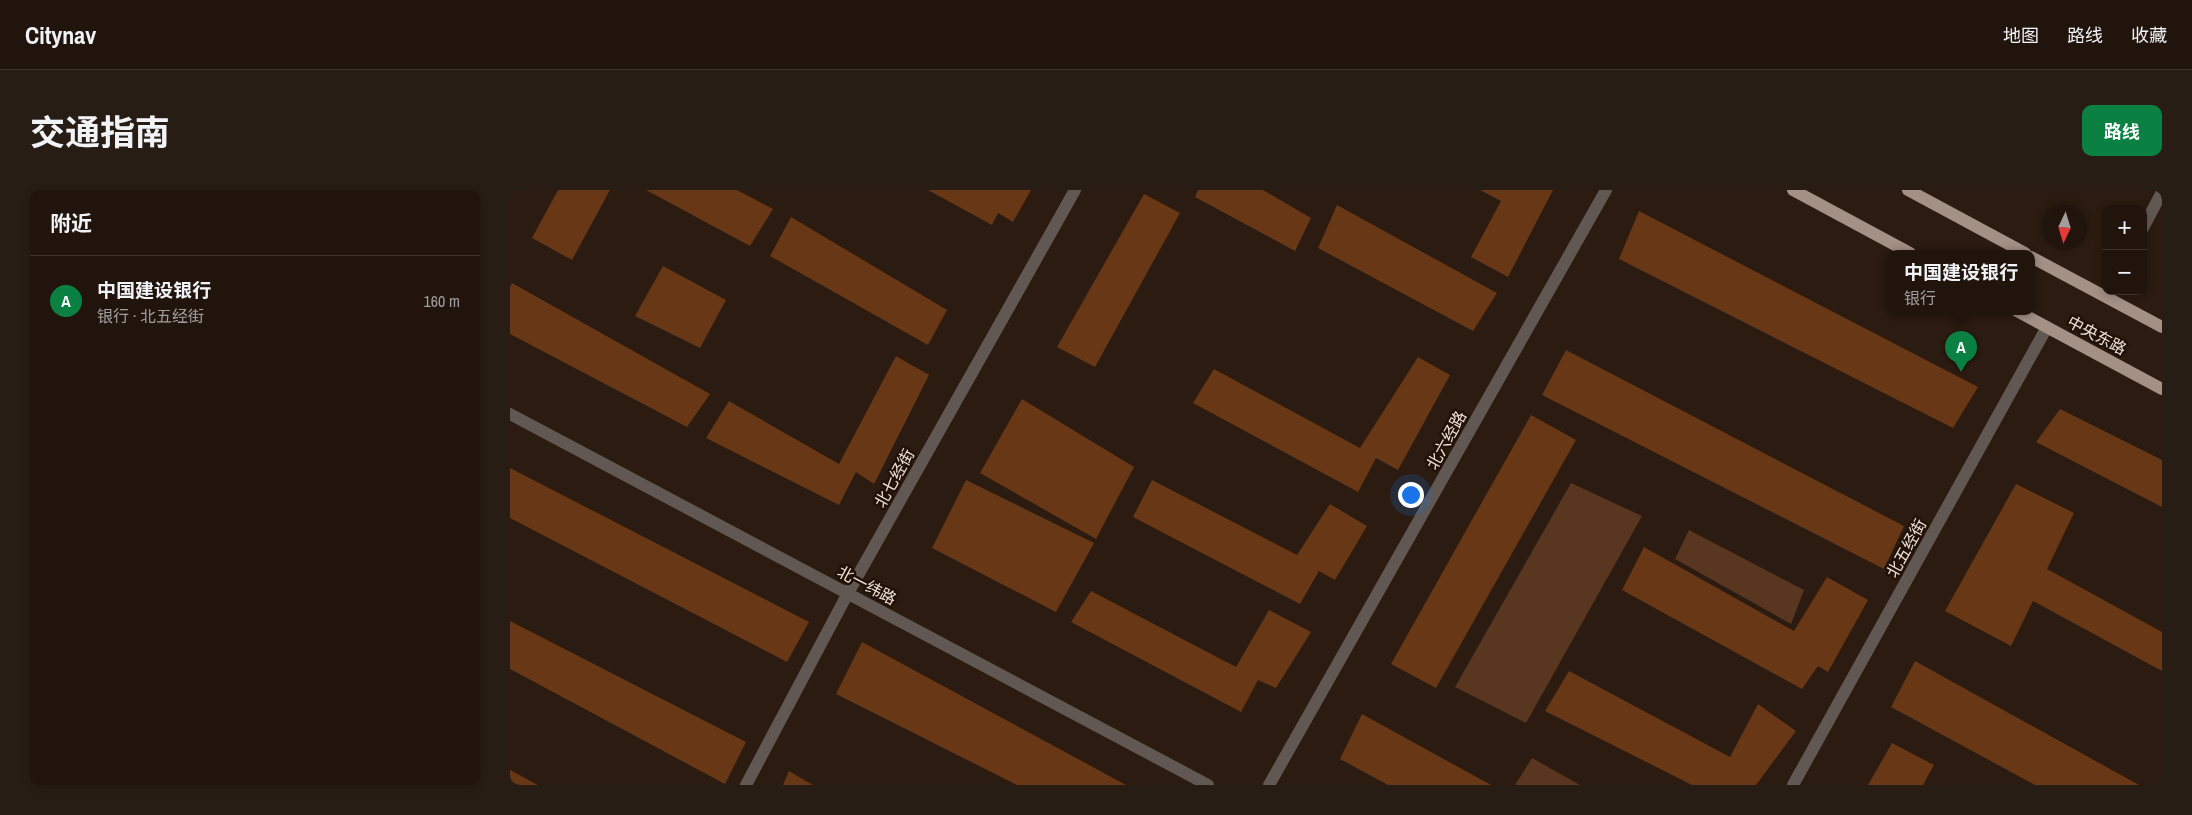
<!DOCTYPE html>
<html lang="zh">
<meta charset="utf-8">
<style>
body{margin:0;font-family:"Archivo Narrow","Noto Sans SC",sans-serif;background:#281d15;color:#f1f3f6}
.controls{position:absolute;right:15px;top:15px;display:grid;overflow:hidden;border-radius:10px;box-shadow:0 2px 8px #0003}
.controls button{width:45px;height:45px;display:grid;place-items:center;padding:0;border:0;border-bottom:1px solid #3d332d;background:#20140c;color:#f1f3f6;font:25px sans-serif}
.compass{position:absolute;left:1532px;top:15px;width:45px;height:45px;border-radius:50%;background:#20140c;box-shadow:0 2px 8px #0003;rotate:184deg}
.you{position:absolute;left:900px;top:304px;width:18px;height:18px;margin:-12px;border:4px solid #fff;border-radius:50%;background:#1a73e8;box-shadow:0 0 0 8px #1a73e833}
.badge{display:grid;place-items:center;width:32px;height:32px;border-radius:50%;background:#0b8043;color:#fff;font-size:16px;font-weight:700}
.pin{position:absolute;translate:-50% -41px;filter:drop-shadow(0 1px 2px #0008)}
.pin::after{content:'';position:absolute;top:26px;width:18px;height:15px;background:inherit;clip-path:polygon(0 0,100% 0,50% 100%)}
.popup{position:absolute;left:1377px;top:60px;width:148px;height:65px;box-sizing:border-box;display:grid;place-content:center;border-radius:10px;background:#20140c;filter:drop-shadow(0 1px 4px #0005);font-size:16px;white-space:nowrap;color:#a29e9d}
.popup b{font-size:19px;color:#f1f3f6}
.popup::after{content:'';position:absolute;left:50%;top:100%;margin-left:-10px;border:10px solid transparent;border-top-color:#20140c}
.list{margin:0;padding:0;list-style:none}
h2{display:flex;justify-content:space-between;align-items:center;height:65px;margin:0;padding:0 20px;font-size:21px}
h2 small{font-size:16px;font-weight:400;color:#a29e9d}
.list li{display:grid;grid-template-columns:32px 1fr auto;gap:15px;align-items:center;box-sizing:border-box;height:90px;padding:0 20px;border-top:1px solid #3d332d}
.list b{display:block;font-size:19px;white-space:nowrap}
.list p{margin:0;font-size:16px;white-space:nowrap;color:#a29e9d}
.list em{font-size:16px;font-style:normal;color:#a29e9d}
.map{position:relative;flex:none;width:1652px;height:595px;overflow:hidden;border-radius:10px}
header{display:flex;align-items:center;gap:30px;box-sizing:border-box;height:70px;padding:0 25px;background:#20140c;border-bottom:1px solid #3d332d}
header strong{font-size:24px}
nav{display:flex;gap:28px;margin-inline-start:auto;font-size:18px}
.intro{display:flex;align-items:center;justify-content:space-between;box-sizing:border-box;height:120px;padding:0 30px}
h1{margin:0;font-size:35px}
.button{padding:12px 22px;border-radius:10px;background:#0b8043;color:#fff;font-size:18px;font-weight:700}
main{display:flex;gap:30px;padding:0 30px}
aside{flex:1;background:#20140c;border-radius:10px;box-shadow:0 2px 8px #0003}
.map>svg:first-child{display:block}
.green{fill:#593620}
.building{fill:#683715}
.lines{fill:none;stroke-linecap:round;stroke-linejoin:round}
.street{stroke:#615853;stroke-width:12}
.primary{stroke:#a49186;stroke-width:12}
.labels{text-anchor:middle;stroke-width:5;stroke-linejoin:round;paint-order:stroke}
.street-label{font-size:16px;fill:#efe3dc;stroke:#221107}
</style>
<header>
<strong>Citynav</strong>
<nav><a>地图</a><a>路线</a><a>收藏</a></nav>
</header>
<div class="intro"><h1>交通指南</h1><a class="button">路线</a></div>
<main>
<aside>
<h2>附近<small></small></h2>
<ul class="list">
<li><span class="badge">A</span><div><b>中国建设银行</b><p>银行 · 北五经街</p></div><em>160 m</em></li>
</ul>
</aside>
<div class="map">
<svg width="1652" height="595" viewBox="0 0 1652 595">
<rect width="100%" height="100%" fill="#2b1b10"/>
<!-- green -->
<g class="green">
<polygon points="1061,293 1132,326 1016,533 945,497"/>
<polygon points="1179,340 1294,400 1281,434 1165,369"/>
<polygon points="1022,568 1070,595 1005,595"/>
</g>
<!-- building -->
<g class="building">
<polygon points="48,0 100,0 62,70 22,48"/>
<polygon points="136,0 227,0 263,19 240,56"/>
<polygon points="418,0 521,0 503,32 488,23 482,35"/>
<polygon points="688,0 753,0 801,28 785,61 685,7"/>
<polygon points="970,0 1043,0 998,87 961,67 991,11"/>
<polygon points="634,4 670,23 585,177 547,157"/>
<polygon points="827,15 987,103 963,141 808,58"/>
<polygon points="1129,21 1468,197 1443,238 1109,69"/>
<polygon points="281,27 437,120 418,155 260,66"/>
<polygon points="153,76 216,110 190,158 125,126"/>
<polygon points="2,93 200,204 177,237 0,144 0,97"/>
<polygon points="1056,160 1394,336 1374,379 1032,205"/>
<polygon points="386,166 419,185 364,294 346,282 329,315 196,248 219,211 329,274"/>
<polygon points="908,167 940,185 888,280 866,268 848,302 683,213 704,179 850,258"/>
<polygon points="512,209 624,277 586,349 470,283"/>
<polygon points="1550,219 1652,270 1652,317 1526,252"/>
<polygon points="1021,225 1066,250 926,498 881,474"/>
<polygon points="0,278 299,432 277,472 0,328"/>
<polygon points="456,290 584,353 546,422 422,358"/>
<polygon points="642,290 787,365 820,314 857,336 825,390 809,381 790,414 623,327"/>
<polygon points="1506,294 1564,323 1537,379 1652,442 1652,481 1523,411 1501,456 1435,421"/>
<polygon points="1134,357 1284,441 1317,387 1358,410 1318,482 1308,476 1292,499 1112,400"/>
<polygon points="581,401 726,477 759,420 801,442 766,498 748,490 731,522 561,432"/>
<polygon points="0,431 236,552 215,594 0,479"/>
<polygon points="352,452 616,595 507,595 326,504"/>
<polygon points="1405,471 1629,595 1525,595 1381,517"/>
<polygon points="1059,481 1220,567 1248,514 1286,541 1246,595 1182,595 1035,521"/>
<polygon points="852,524 981,595 878,595 830,569"/>
<polygon points="1382,553 1424,575 1413,595 1358,595"/>
<polygon points="0,580 28,595 0,595"/>
<polygon points="279,581 303,595 273,595"/>
</g>
<g class="lines">
<!-- street -->
<g class="street">
<polyline points="1633,38 1652,2"/>
<polyline points="0,224 698,595"/>
<polyline points="236,595 338,403 565,0"/>
<polyline points="759,595 1096,0"/>
<polyline points="1283,595 1537,137"/>
</g>
<!-- primary -->
<g class="primary">
<polyline points="1283,0 1400,63"/>
<polyline points="1398,0 1515,63"/>
<polyline points="1521,67 1652,137"/>
<polyline points="1507,121 1652,199"/>
</g>
</g>
<g class="labels">
<!-- street labels -->
<g class="street-label">
<text transform="translate(1587 145) rotate(28)" y="6">中央东路</text>
<text transform="translate(936 250) rotate(-61)" y="6">北六经路</text>
<text transform="translate(384 288) rotate(-61)" y="6">北七经街</text>
<text transform="translate(1396 358) rotate(-61)" y="6">北五经街</text>
<text transform="translate(357 395) rotate(28)" y="6">北一纬路</text>
</g>
</g>
</svg>
<div class="controls">
<button>+</button>
<button>−</button>
</div>
<svg class="compass" viewBox="-18 -18 36 36"><path d="M0-13l5 13h-10z" fill="#e53935"/><path d="M0 13l5-13h-10z" fill="#a29e9d"/></svg>
<div class="you"></div>
<div class="pin badge" style="left:1451px;top:182px">A</div>
<div class="popup"><b>中国建设银行</b>银行</div>
</div>
</main>
